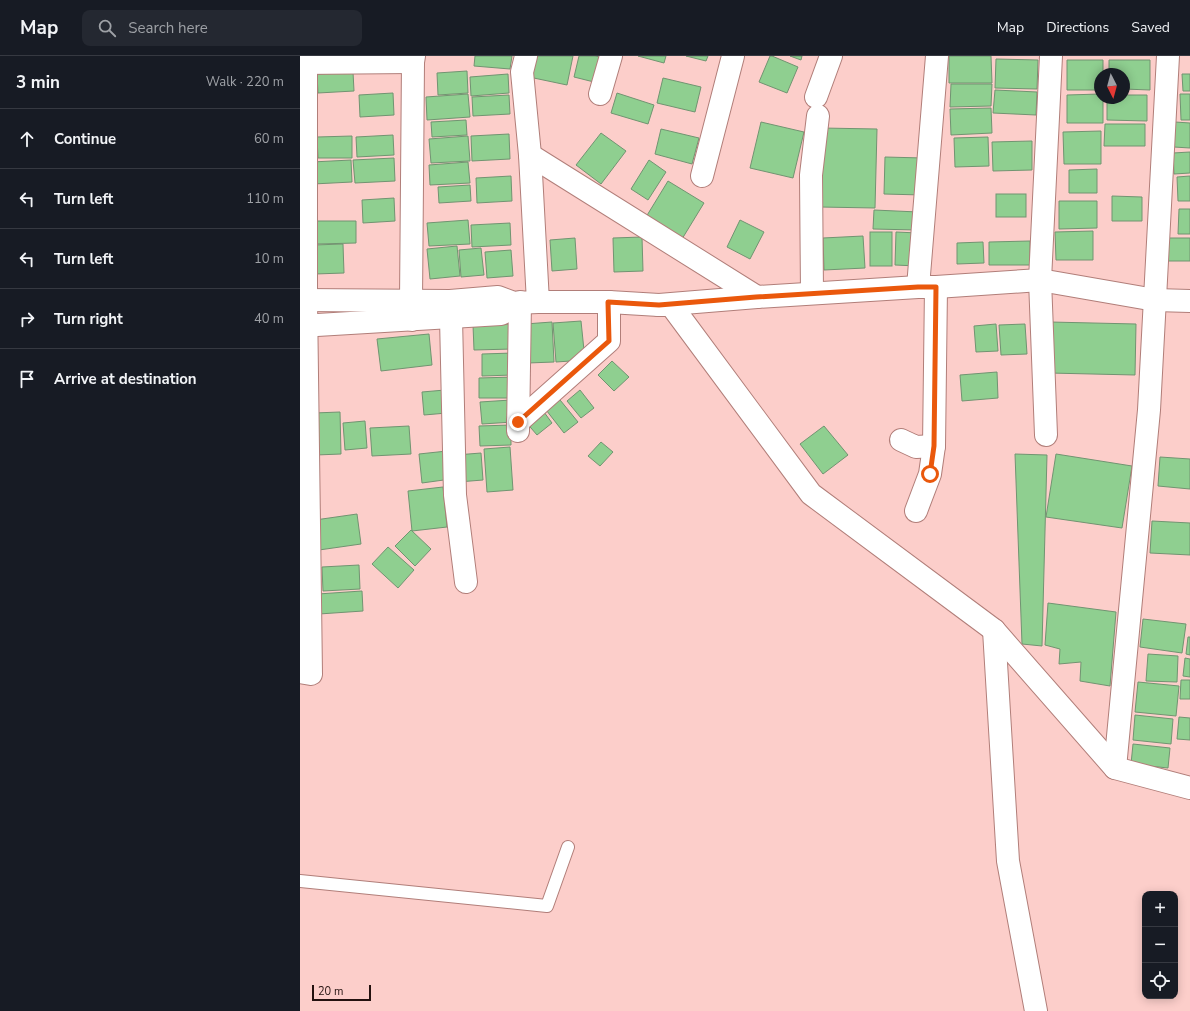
<!DOCTYPE html>
<meta charset="utf-8">
<style>
body{margin:0;font-family:"Nunito Sans",sans-serif;background:#242831;color:#f1f3f6}
.controls{position:absolute;right:12px;bottom:12px;display:grid;overflow:hidden;border-radius:8px;box-shadow:0 2px 10px #0003}
.controls button{width:36px;height:36px;display:grid;place-items:center;padding:0;border:0;border-bottom:1px solid #363941;background:#171b24;color:#f1f3f6;font:20px sans-serif}
.compass{position:absolute;left:794px;top:12px;width:36px;height:36px;border-radius:50%;background:#171b24;box-shadow:0 2px 10px #0003;rotate:174deg}
.scale{position:absolute;left:12px;bottom:10px;width:59px;box-sizing:border-box;padding-left:4px;border:2px solid #24110f;border-top:0;font-size:11px;line-height:14px;white-space:nowrap;color:#24110f;-webkit-text-stroke:3px #fcceca;paint-order:stroke}
.stop{position:absolute;width:12px;height:12px;margin:-9px;border:3px solid #ea580c;border-radius:50%;background:#fff}
.stop.end{background:#ea580c;border-color:#fff;box-shadow:0 1px 4px #0008}
.list{margin:0;padding:0;list-style:none}
h2{display:flex;justify-content:space-between;align-items:center;height:52px;margin:0;padding:0 16px;font-size:17px}
h2 small{font-size:13px;font-weight:400;color:#9ea1a6}
.list li{display:grid;grid-template-columns:26px 1fr auto;gap:12px;align-items:center;box-sizing:border-box;height:60px;padding:0 16px;border-top:1px solid #363941}
.list b{display:block;font-size:15px;white-space:nowrap}
.list em{font-size:13px;font-style:normal;color:#9ea1a6}
.icon{flex:none;width:22px;height:22px;fill:none;stroke:currentColor;stroke-width:2;stroke-linecap:round;stroke-linejoin:round}
.map{position:relative;flex:none;width:890px;height:955px;overflow:hidden}
header{display:flex;align-items:center;gap:24px;box-sizing:border-box;height:56px;padding:0 20px;background:#171b24;border-bottom:1px solid #363941}
header strong{font-size:19px}
nav{display:flex;gap:22px;margin-inline-start:auto;font-size:14px}
.search{width:280px;height:36px;background:#242831;display:flex;align-items:center;gap:10px;box-sizing:border-box;padding:0 14px;border-radius:8px;color:#9ea1a6;font-size:15px}
main{display:flex}
aside{flex:1;background:#171b24}
.map>svg:first-child{display:block}
.building{fill:#8fcf90;stroke:#719471}
.lines{fill:none;stroke-linecap:round;stroke-linejoin:round}
.lane-casing{stroke:#b17e79;stroke-width:14}
.street-casing{stroke:#b17e79;stroke-width:24}
.lane{stroke:#fff;stroke-width:12}
.street{stroke:#fff;stroke-width:22}
.route{stroke:#ea580c;stroke-width:5}
</style>
<header>
<strong>Map</strong>
<div class="search"><svg class="icon" aria-label="search" viewBox="0 0 24 24"><circle cx="10" cy="10" r="6"/><path d="M15 15l6 6"/></svg>Search here</div>
<nav><a>Map</a><a>Directions</a><a>Saved</a></nav>
</header>
<main>
<aside>
<h2>3 min<small>Walk · 220 m</small></h2>
<ul class="list">
<li><svg class="icon" aria-label="ahead" viewBox="0 0 24 24"><path d="M12 20V5M6 11l6-6 6 6"/></svg><div><b>Continue</b></div><em>60 m</em></li>
<li><svg class="icon" aria-label="left" viewBox="0 0 24 24"><path d="M17 20v-9H6M10 6l-5 5 5 5"/></svg><div><b>Turn left</b></div><em>110 m</em></li>
<li><svg class="icon" aria-label="left" viewBox="0 0 24 24"><path d="M17 20v-9H6M10 6l-5 5 5 5"/></svg><div><b>Turn left</b></div><em>10 m</em></li>
<li><svg class="icon" aria-label="right" viewBox="0 0 24 24"><path d="M7 20v-9h11M14 6l5 5-5 5"/></svg><div><b>Turn right</b></div><em>40 m</em></li>
<li><svg class="icon" aria-label="arrive" viewBox="0 0 24 24"><path d="M6 21V4h12l-3 4 3 4H6"/></svg><div><b>Arrive at destination</b></div></li>
</ul>
</aside>
<div class="map">
<svg width="890" height="955" viewBox="0 0 890 955">
<rect width="100%" height="100%" fill="#fcceca"/>
<!-- building -->
<g class="building">
<polygon points="175,0 212,0 210,13 174,10"/>
<polygon points="234,0 273,0 267,29 229,21"/>
<polygon points="279,0 295,0 300,1 294,26 274,21"/>
<polygon points="338,0 366,0 364,7"/>
<polygon points="386,0 408,0 406,5"/>
<polygon points="470,0 472,0 498,11 487,37 459,26"/>
<polygon points="490,0 502,0 501,4"/>
<polygon points="649,0 691,0 692,27 649,27"/>
<polygon points="696,3 738,4 737,33 695,32"/>
<polygon points="767,4 803,4 803,18 800,18 800,34 767,34"/>
<polygon points="809,4 850,4 850,34 824,33 824,18 809,18"/>
<polygon points="167,15 168,37 138,39 137,17"/>
<polygon points="53,16 54,35 18,37 17,18"/>
<polygon points="208,18 209,37 171,40 170,21"/>
<polygon points="882,18 890,18 890,35 883,35"/>
<polygon points="363,22 401,31 395,56 357,47"/>
<polygon points="651,28 692,28 691,50 650,51"/>
<polygon points="695,34 737,36 736,59 693,57"/>
<polygon points="93,37 94,59 60,61 59,39"/>
<polygon points="317,37 354,49 348,68 311,57"/>
<polygon points="168,38 170,61 127,64 126,41"/>
<polygon points="800,38 800,42 803,42 803,67 767,67 767,39"/>
<polygon points="880,38 890,38 890,64 881,64"/>
<polygon points="209,39 210,58 173,60 172,41"/>
<polygon points="824,39 847,39 847,65 807,64 807,42 824,42"/>
<polygon points="691,52 692,77 651,79 650,53"/>
<polygon points="166,64 167,79 132,81 131,66"/>
<polygon points="461,66 504,76 493,122 450,112"/>
<polygon points="875,66 890,67 890,92 874,91"/>
<polygon points="805,68 845,68 845,90 804,90"/>
<polygon points="522,72 577,73 575,152 520,151"/>
<polygon points="361,73 399,82 392,108 355,98"/>
<polygon points="801,75 801,108 764,108 763,76"/>
<polygon points="301,77 326,95 301,128 276,109"/>
<polygon points="209,78 210,103 172,105 171,80"/>
<polygon points="93,79 94,99 57,101 56,81"/>
<polygon points="52,80 52,102 18,102 17,81"/>
<polygon points="168,80 170,105 131,107 129,83"/>
<polygon points="688,81 689,110 655,111 654,82"/>
<polygon points="732,85 732,114 693,115 692,86"/>
<polygon points="890,96 890,117 874,118 873,97"/>
<polygon points="585,101 623,102 622,139 584,138"/>
<polygon points="94,102 95,125 55,127 53,104"/>
<polygon points="51,104 52,126 13,128 12,106"/>
<polygon points="349,104 366,116 348,144 331,133"/>
<polygon points="168,106 170,127 130,129 129,109"/>
<polygon points="797,113 797,137 769,137 769,114"/>
<polygon points="211,120 212,145 177,147 176,122"/>
<polygon points="890,120 890,145 878,145 877,121"/>
<polygon points="368,125 404,147 382,183 346,161"/>
<polygon points="170,129 171,145 139,147 138,131"/>
<rect x="696" y="138" width="30" height="23"/>
<polygon points="812,140 842,141 842,165 812,165"/>
<polygon points="94,142 95,165 63,167 62,144"/>
<polygon points="759,145 797,145 797,172 759,173"/>
<polygon points="879,153 890,153 890,178 878,178"/>
<polygon points="574,154 618,156 617,174 573,173"/>
<polygon points="168,164 170,188 129,190 127,167"/>
<polygon points="440,164 464,176 450,203 427,191"/>
<polygon points="17,165 56,165 56,187 17,188"/>
<polygon points="210,167 211,189 172,191 171,169"/>
<polygon points="793,175 793,204 756,204 755,176"/>
<rect x="570" y="176" width="22" height="34"/>
<polygon points="596,176 618,177 617,210 595,209"/>
<polygon points="563,180 565,212 524,214 523,182"/>
<polygon points="342,181 343,215 314,216 313,182"/>
<polygon points="275,182 277,213 252,215 250,184"/>
<rect x="865" y="182" width="25" height="23"/>
<polygon points="730,185 730,209 689,209 689,186"/>
<polygon points="683,186 684,207 657,208 657,187"/>
<polygon points="43,188 44,217 15,218 14,189"/>
<polygon points="157,190 160,220 130,223 127,193"/>
<polygon points="181,192 184,219 161,221 159,194"/>
<polygon points="211,194 213,220 187,222 185,196"/>
<polygon points="281,265 285,304 256,306 253,267"/>
<polygon points="252,266 254,306 228,307 225,268"/>
<polygon points="750,266 836,268 835,319 749,317"/>
<polygon points="212,268 213,293 174,294 173,269"/>
<polygon points="696,268 698,295 676,296 674,270"/>
<polygon points="725,268 727,298 701,299 699,269"/>
<polygon points="129,278 132,309 81,315 77,283"/>
<polygon points="213,297 213,319 182,320 182,298"/>
<polygon points="312,305 329,321 314,335 298,319"/>
<polygon points="697,316 698,342 662,345 660,319"/>
<polygon points="214,321 214,342 179,342 179,322"/>
<polygon points="145,334 147,357 124,359 122,336"/>
<polygon points="280,334 294,352 281,362 267,345"/>
<polygon points="256,339 278,366 264,377 243,350"/>
<polygon points="211,344 213,366 182,368 180,346"/>
<polygon points="241,352 252,367 237,379 225,365"/>
<polygon points="40,356 41,398 16,399 14,357"/>
<polygon points="65,365 67,392 45,394 43,367"/>
<polygon points="211,369 211,389 180,390 179,370"/>
<polygon points="109,370 111,398 72,400 70,372"/>
<polygon points="524,370 548,399 523,418 500,388"/>
<polygon points="301,386 313,396 300,410 288,400"/>
<polygon points="210,391 213,434 187,436 184,393"/>
<polygon points="147,395 151,423 122,427 119,398"/>
<polygon points="181,397 183,424 158,426 156,399"/>
<polygon points="715,398 747,399 742,590 722,588"/>
<polygon points="756,398 832,410 822,472 746,461"/>
<polygon points="860,401 890,403 890,433 858,430"/>
<polygon points="143,431 147,471 112,475 108,435"/>
<polygon points="57,458 61,488 19,494 15,464"/>
<polygon points="852,465 890,467 890,499 850,497"/>
<polygon points="111,474 131,493 115,510 95,490"/>
<polygon points="88,491 114,514 98,532 72,508"/>
<polygon points="59,509 60,533 23,535 22,511"/>
<polygon points="62,535 63,555 19,558 18,538"/>
<polygon points="748,547 816,556 810,630 780,625 781,606 759,608 760,593 745,589"/>
<polygon points="843,563 886,568 882,597 840,591"/>
<polygon points="888,581 890,581 890,599 886,598"/>
<polygon points="848,598 878,600 877,626 846,625"/>
<polygon points="885,602 890,603 890,621 883,620"/>
<polygon points="881,624 890,624 890,643 880,643"/>
<polygon points="838,626 879,630 876,660 835,656"/>
<polygon points="835,659 873,663 871,688 833,684"/>
<polygon points="879,661 890,662 890,684 877,683"/>
<polygon points="833,688 870,692 868,712 831,708"/>
</g>
<g class="lines">
<!-- lane casing -->
<g class="lane-casing">
<polyline id="lane" points="0,825 247,850 268,791"/>
</g>
<!-- street casing -->
<g class="street-casing">
<g id="street">
<polyline points="226,0 222,16 230,99 238,246"/>
<polyline points="0,7 113,6"/>
<polyline points="300,38 311,0"/>
<polyline points="516,41 531,0"/>
<polyline points="230,99 457,241"/>
<polyline points="402,120 433,0"/>
<polyline points="618,231 637,0"/>
<polyline points="512,237 511,119 518,60"/>
<polyline points="0,244 150,245 198,241 214,247 238,246 309,246 359,249 457,241 618,231 636,231 740,224 855,244 890,245"/>
<polyline points="359,249 371,249 511,438 694,574 815,712 890,732"/>
<polyline points="151,262 155,439 166,526"/>
<polyline points="112,264 111,245 113,6 114,0"/>
<polyline points="0,270 201,258 213,252 214,247"/>
<polyline points="218,366 309,285 309,246"/>
<polyline points="218,375 220,246"/>
<polyline points="746,379 740,224 751,0"/>
<polyline points="601,384 616,391 634,390"/>
<polyline points="616,455 630,418 634,390 636,231"/>
<polyline points="694,574 708,805 736,955"/>
<polyline points="0,616 11,618 6,244 6,7 8,0"/>
<polyline points="815,712 849,354 868,0"/>
</g>
</g>
<!-- lane -->
<use href="#lane" class="lane"/>
<!-- street -->
<use href="#street" class="street"/>
</g>
<g class="lines">
<!-- route -->
<polyline class="route" points="218,366 309,285 308,246 359,249 456,241 618,231 636,231 634,390 630,418"/>
</g>
</svg>
<div class="controls">
<button>+</button>
<button>−</button>
<button><svg class="icon" aria-label="locate" viewBox="0 0 24 24"><circle cx="12" cy="12" r="6"/><path d="M12 2v4M12 18v4M2 12h4M18 12h4"/></svg></button>
</div>
<svg class="compass" viewBox="-18 -18 36 36"><path d="M0-13l5 13h-10z" fill="#e53935"/><path d="M0 13l5-13h-10z" fill="#9ea1a6"/></svg>
<div class="scale">20 m</div>
<div class="stop" style="left:630px;top:418px"></div>
<div class="stop end" style="left:218px;top:366px"></div>
</div>
</main>
